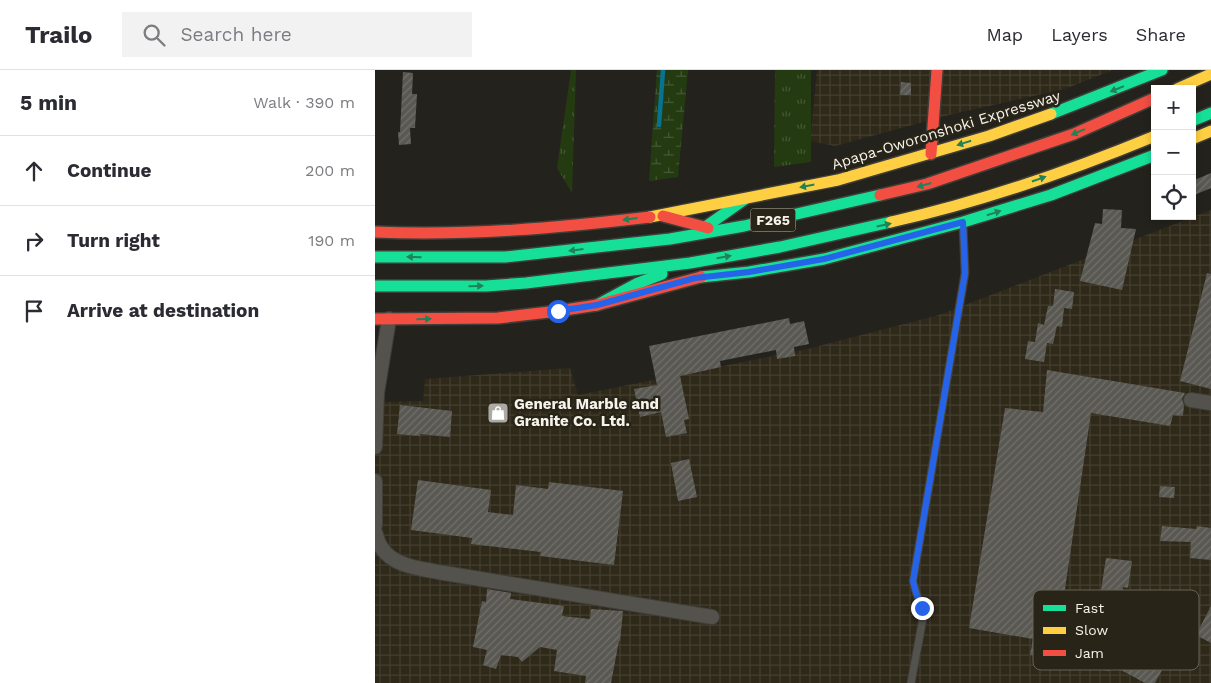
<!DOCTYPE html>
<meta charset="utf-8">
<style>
body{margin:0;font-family:"Work Sans",sans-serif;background:#f2f2f3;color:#2b2b33}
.controls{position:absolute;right:15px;top:15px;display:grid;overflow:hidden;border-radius:0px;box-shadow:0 2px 8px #0003}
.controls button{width:45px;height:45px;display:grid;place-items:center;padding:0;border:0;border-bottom:1px solid #e1e1e2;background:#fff;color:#2b2b33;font:25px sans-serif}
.stop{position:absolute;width:15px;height:15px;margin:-11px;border:4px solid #2563eb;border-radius:50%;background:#fff}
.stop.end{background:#2563eb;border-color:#fff;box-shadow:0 1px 5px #0008}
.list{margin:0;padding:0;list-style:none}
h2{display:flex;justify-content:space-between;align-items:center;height:65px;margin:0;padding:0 20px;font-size:21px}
h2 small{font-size:16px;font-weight:400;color:#7c7c81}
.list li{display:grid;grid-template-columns:32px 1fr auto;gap:15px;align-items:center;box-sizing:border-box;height:70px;padding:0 20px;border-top:1px solid #e1e1e2}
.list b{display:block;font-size:19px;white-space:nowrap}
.list em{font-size:16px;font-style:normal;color:#7c7c81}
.icon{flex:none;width:28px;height:28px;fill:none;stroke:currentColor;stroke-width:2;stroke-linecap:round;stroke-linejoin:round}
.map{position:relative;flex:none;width:836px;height:613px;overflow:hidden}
header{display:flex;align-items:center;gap:30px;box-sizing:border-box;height:70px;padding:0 25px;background:#fff;border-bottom:1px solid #e1e1e2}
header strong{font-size:24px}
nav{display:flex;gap:28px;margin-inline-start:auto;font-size:18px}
.search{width:350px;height:45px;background:#f2f2f3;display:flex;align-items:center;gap:12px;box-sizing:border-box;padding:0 18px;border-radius:0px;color:#7c7c81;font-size:19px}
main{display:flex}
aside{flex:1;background:#fff}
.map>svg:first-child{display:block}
.industrial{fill:url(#industrial-grid)}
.grass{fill:url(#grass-tufts)}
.wetland{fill:url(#wetland-marsh)}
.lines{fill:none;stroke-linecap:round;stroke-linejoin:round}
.stream{stroke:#087291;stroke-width:4.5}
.building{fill:url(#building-hatch)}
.lane-casing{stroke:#3f3e38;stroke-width:9}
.street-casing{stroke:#3f3e38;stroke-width:16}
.fast-casing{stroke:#3f3e38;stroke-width:14}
.slow-casing{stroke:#3f3e38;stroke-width:14}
.jam-casing{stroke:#3f3e38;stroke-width:14}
.lane{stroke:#53524d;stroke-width:7}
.street{stroke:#53524d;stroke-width:14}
.fast{stroke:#16e098;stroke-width:11}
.slow{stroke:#ffcf43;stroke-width:11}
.jam{stroke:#f24e42;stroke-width:11}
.oneway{fill:#1f8258}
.route{stroke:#2563eb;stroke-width:6}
.labels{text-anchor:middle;stroke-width:5;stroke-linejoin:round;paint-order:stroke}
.shield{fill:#282418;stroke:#b8b5ac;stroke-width:1}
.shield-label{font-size:14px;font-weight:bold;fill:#f5f3eb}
.street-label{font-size:15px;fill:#f5f3eb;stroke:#282418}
.poi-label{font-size:15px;font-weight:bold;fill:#f5f3eb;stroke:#282418;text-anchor:start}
.key{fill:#282418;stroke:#666257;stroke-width:1}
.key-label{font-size:14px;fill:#f5f3eb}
</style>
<header>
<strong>Trailo</strong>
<div class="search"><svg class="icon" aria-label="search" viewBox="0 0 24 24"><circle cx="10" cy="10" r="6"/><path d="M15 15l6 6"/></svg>Search here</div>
<nav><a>Map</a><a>Layers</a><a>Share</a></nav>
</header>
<main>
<aside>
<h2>5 min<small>Walk · 390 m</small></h2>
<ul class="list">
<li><svg class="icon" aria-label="ahead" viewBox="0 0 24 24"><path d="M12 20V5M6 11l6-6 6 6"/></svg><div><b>Continue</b></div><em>200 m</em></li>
<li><svg class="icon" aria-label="right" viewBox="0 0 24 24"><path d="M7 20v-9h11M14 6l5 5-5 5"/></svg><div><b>Turn right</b></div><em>190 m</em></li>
<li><svg class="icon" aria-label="arrive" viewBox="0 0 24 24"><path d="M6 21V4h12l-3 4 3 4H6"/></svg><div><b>Arrive at destination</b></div></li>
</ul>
</aside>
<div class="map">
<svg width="836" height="613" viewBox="0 0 836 613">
<defs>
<pattern id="industrial-grid" width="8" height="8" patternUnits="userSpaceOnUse" patternTransform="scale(1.25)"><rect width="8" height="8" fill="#2e2919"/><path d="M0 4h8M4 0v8" fill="none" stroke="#433e2f"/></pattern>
<pattern id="grass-tufts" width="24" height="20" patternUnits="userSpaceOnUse" patternTransform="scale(1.25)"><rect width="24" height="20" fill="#243b12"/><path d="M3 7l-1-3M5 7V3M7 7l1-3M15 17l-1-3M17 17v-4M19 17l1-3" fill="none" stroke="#445835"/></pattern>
<pattern id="wetland-marsh" width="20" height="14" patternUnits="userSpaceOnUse" patternTransform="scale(1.25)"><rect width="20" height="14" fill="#243b12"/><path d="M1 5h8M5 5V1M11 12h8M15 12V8" fill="none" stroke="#445835"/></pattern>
<pattern id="building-hatch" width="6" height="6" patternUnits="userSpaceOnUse" patternTransform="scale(1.25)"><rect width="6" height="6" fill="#5a5852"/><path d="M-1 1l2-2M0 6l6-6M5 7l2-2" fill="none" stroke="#72706b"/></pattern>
</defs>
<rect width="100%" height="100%" fill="#24221c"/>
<!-- industrial -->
<g class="industrial">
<polygon points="442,0 738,0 690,19 574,45 460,76 435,71"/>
<polygon points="836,140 836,613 0,613 0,332 48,331 50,309 195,298 203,325 432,279 564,245"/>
</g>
<!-- grass -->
<g class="grass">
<polygon points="196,0 201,0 197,123 182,98"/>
<polygon points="400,0 436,0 436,92 399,97"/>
</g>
<!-- wetland -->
<polygon class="wetland" points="282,0 313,0 303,107 274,111"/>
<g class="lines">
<!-- stream -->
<polyline class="stream" points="284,55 288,0"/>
</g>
<!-- building -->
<g class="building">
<polygon points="28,2 38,3 37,24 42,24 40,58 35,58 36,74 24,75 23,62 25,62"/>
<polygon points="526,12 536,13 536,25 525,25"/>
<polygon points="836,103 836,118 817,126 817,111"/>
<polygon points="728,139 747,140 746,158 761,159 747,220 705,211 720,153 727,154"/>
<polygon points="832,203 836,204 836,319 805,311"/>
<polygon points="680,219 699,222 697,239 689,238 687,257 682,256 678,274 672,273 669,292 650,289 653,271 660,272 663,253 669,255 673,236 678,236"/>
<polygon points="414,248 415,254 429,251 434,274 419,277 420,286 402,289 401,280 345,291 346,297 305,306 314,349 309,350 312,363 291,367 286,342 265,347 259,319 282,315 274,276"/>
<polygon points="672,300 810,323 807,329 809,335 808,346 798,345 795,356 716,343 682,573 717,578 731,488 757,491 753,518 748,517 739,592 771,542 786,546 809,559 780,613 770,613 735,594 734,601 666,591 667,586 655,585 658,569 594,558 630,338 668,342"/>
<polygon points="25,335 77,341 75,367 45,364 45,366 22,364"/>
<polygon points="314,389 322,427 303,431 296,393"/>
<polygon points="43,410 116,420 113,442 138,445 141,415 173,419 174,412 248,421 239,495 165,486 166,482 96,474 97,468 36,460"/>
<polygon points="785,416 800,417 799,428 784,427"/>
<polygon points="787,456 821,459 822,456 836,458 836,490 815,488 816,472 785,471"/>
<polygon points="112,519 136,523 135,529 189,536 187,546 215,549 216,539 248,541 245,571 244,571 236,613 210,613 211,606 179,601 182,580 165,577 147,592 143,587 126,585 121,599 108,595 112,580 98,577 107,531 111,532"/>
<polygon points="836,536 836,573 821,565"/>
</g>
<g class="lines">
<!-- lane casing -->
<g class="lane-casing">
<path id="lane" d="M536,613l12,-65c-1,-13 -7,-24 -10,-37l52,-308 -2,-48"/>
</g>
<!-- street casing -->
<g class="street-casing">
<g id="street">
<polyline points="816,330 836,333"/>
<polyline points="0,377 2,323 14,249"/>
<polyline points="0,411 0,455"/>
<path d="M0,462c2,5 3,11 6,15 12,19 37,21 57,25l274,45"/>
</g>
</g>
<!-- fast casing -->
<g class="fast-casing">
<g id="fast">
<polyline points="676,44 787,0"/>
<polyline points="817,51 836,43"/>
<polyline points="326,160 370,129"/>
<polyline points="0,187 130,187 295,169 369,156 505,125"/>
<polyline points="326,207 374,202 449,189 588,152 676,125 780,85"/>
<polyline points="0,216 111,216 151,213 315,193 405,177 516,152"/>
<polyline points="222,235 261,214 287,204"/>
</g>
</g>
<!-- slow casing -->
<g class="slow-casing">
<g id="slow">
<polyline points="802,19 836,4"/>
<polyline points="817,69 836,61"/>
<polyline points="275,147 463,110 614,66 676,44"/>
<path d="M516,152c90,-20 179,-51 264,-86"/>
</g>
</g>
<!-- jam casing -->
<g class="jam-casing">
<g id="jam">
<polyline points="556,84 562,0"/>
<polyline points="505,125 552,114 699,64 780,28"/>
<polyline points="288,146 333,158"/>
<path d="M0,162c92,4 183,-4 275,-15"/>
<polyline points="0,249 123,248 183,241 222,235 326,207"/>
</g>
</g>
<!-- lane -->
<use href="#lane" class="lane"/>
<!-- street -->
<use href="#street" class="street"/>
<!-- fast -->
<use href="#fast" class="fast"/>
<!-- slow -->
<use href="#slow" class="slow"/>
<!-- jam -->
<use href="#jam" class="jam"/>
</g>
<!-- one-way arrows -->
<defs><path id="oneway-solid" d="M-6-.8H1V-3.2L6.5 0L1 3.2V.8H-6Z" transform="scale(1.25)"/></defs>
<g class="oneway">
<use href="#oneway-solid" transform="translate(742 19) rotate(158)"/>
<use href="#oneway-solid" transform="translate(703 62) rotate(157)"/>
<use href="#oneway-solid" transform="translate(589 73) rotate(163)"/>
<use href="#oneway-solid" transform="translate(664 109) rotate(-19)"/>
<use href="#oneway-solid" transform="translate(549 115) rotate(164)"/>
<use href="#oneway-solid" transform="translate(432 116) rotate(169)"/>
<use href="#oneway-solid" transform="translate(619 143) rotate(-17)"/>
<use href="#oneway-solid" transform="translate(255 149) rotate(173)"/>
<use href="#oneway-solid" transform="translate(509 155) rotate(-12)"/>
<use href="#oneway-solid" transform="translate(201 180) rotate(173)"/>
<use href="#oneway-solid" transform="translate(39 187) rotate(-179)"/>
<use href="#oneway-solid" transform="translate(349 187) rotate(-10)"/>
<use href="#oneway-solid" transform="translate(101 216) rotate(-1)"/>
<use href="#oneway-solid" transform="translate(49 249) rotate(-1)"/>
</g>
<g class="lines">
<!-- route -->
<polyline class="route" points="183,241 222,235 320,208 374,202 449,189 588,152 590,203 538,511 541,523 547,538"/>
</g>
<!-- icons -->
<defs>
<g id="shop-square" transform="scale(1.125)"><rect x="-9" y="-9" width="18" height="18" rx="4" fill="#acaaa3" stroke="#282418"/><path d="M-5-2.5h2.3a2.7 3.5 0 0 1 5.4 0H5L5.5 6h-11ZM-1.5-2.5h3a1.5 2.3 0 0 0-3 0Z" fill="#fff"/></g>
</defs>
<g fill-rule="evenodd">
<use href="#shop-square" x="123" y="343"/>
</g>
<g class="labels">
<!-- shield labels -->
<rect class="shield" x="375.5" y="138.5" width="45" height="23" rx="4"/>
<g class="shield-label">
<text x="398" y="155">F265</text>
</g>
<!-- street labels -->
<g class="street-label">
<text transform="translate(571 60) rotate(-17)" y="5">Apapa-Oworonshoki Expressway</text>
</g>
<!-- poi labels -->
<g class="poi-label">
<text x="139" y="339">General Marble and<tspan x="139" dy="17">Granite Co. Ltd.</tspan></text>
</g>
</g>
<!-- legend -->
<rect x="658" y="520" width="166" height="80" rx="8" class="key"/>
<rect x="668" y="535" width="23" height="6" fill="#16e098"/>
<rect x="668" y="557" width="23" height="7" fill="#ffcf43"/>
<rect x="668" y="580" width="23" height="6" fill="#f24e42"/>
<g class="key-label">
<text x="700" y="543">Fast</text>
<text x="700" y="565">Slow</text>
<text x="700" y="588">Jam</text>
</g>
</svg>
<div class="controls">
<button>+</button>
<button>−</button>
<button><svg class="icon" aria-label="locate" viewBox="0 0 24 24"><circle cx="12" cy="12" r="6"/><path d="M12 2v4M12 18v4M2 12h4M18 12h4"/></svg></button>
</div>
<div class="stop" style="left:183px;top:241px"></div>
<div class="stop end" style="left:547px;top:538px"></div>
</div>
</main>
